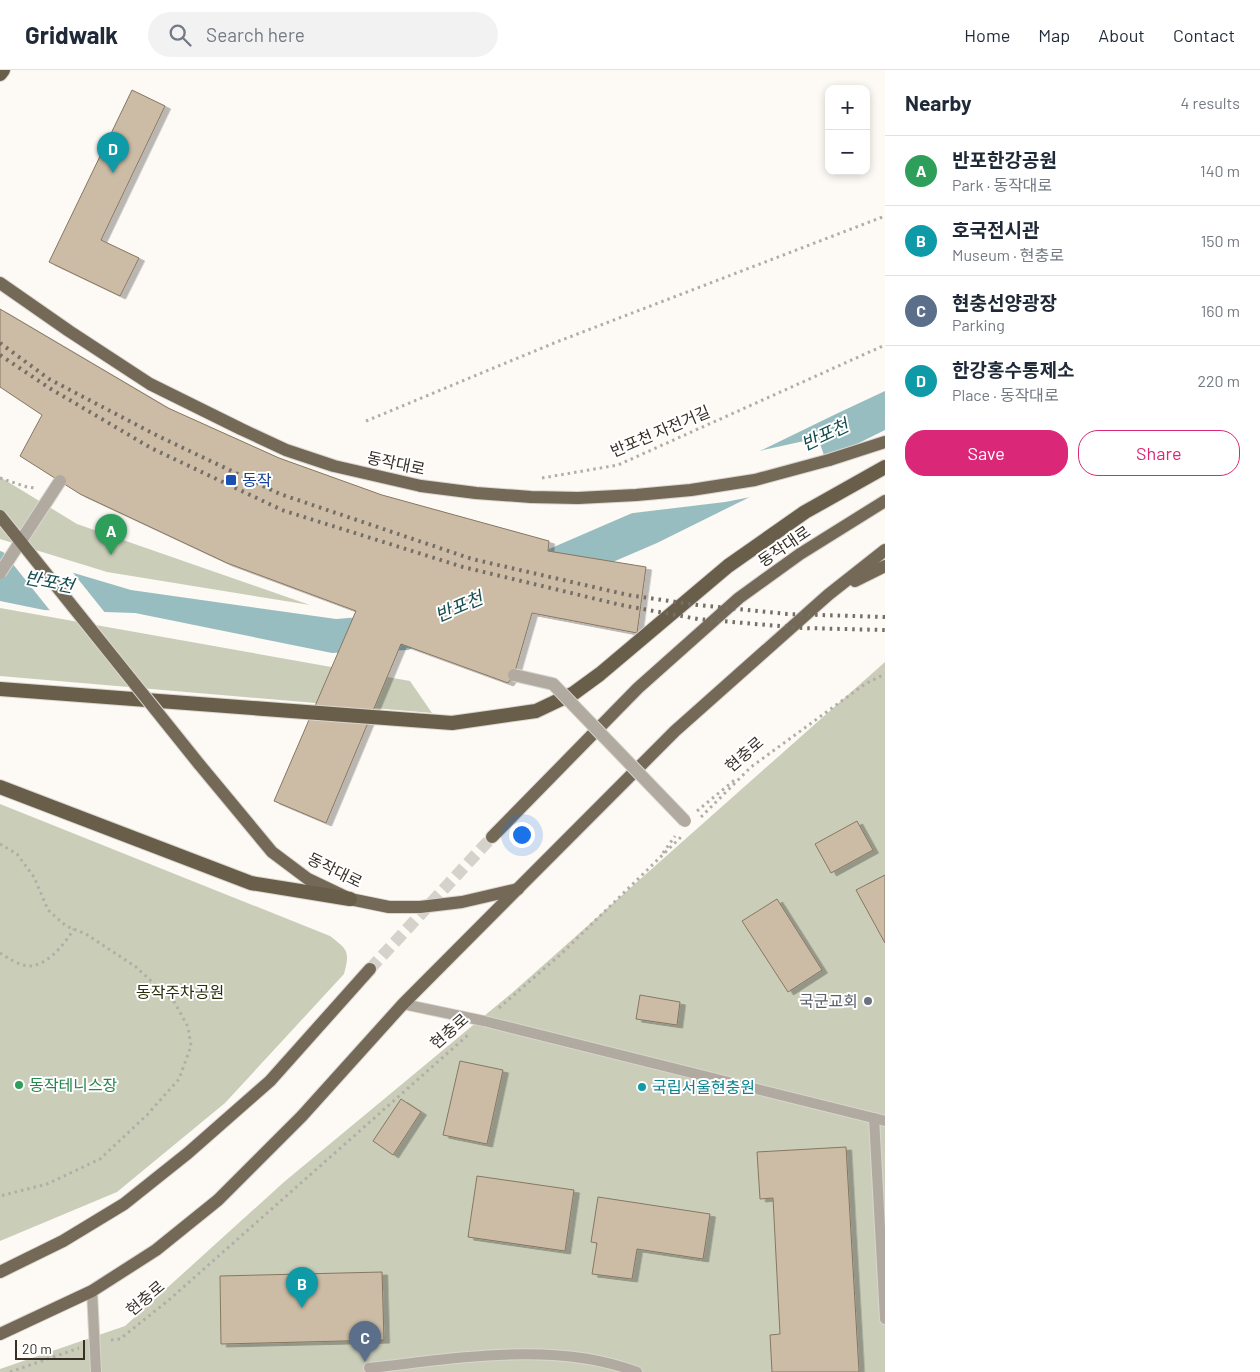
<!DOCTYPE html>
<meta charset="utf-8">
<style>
body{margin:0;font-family:Barlow,"Noto Sans KR",sans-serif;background:#f2f2f3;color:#1f2937}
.controls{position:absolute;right:15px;top:15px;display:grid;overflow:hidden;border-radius:10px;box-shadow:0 2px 8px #0003}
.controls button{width:45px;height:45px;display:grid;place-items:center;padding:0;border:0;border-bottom:1px solid #e0e1e3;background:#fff;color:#1f2937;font:25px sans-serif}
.scale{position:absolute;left:15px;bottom:12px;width:70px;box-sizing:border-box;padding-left:5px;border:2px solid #373027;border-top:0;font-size:14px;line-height:18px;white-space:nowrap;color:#373027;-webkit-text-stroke:4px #fff;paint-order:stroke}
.you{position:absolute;left:521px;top:764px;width:18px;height:18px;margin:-12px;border:4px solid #fff;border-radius:50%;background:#1a73e8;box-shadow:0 0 0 8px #1a73e833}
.badge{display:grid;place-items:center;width:32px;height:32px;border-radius:50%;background:#db2777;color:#fff;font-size:16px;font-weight:700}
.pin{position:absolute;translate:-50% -41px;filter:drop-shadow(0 1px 2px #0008)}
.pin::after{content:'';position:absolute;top:26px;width:18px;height:15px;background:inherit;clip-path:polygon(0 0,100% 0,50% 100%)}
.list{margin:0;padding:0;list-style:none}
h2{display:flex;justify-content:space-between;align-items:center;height:65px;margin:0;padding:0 20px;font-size:21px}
h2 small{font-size:16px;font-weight:400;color:#747a83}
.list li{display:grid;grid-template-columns:32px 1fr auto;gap:15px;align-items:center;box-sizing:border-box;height:70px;padding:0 20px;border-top:1px solid #e0e1e3}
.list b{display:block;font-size:19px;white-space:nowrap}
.list p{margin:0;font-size:16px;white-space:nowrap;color:#747a83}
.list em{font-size:16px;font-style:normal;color:#747a83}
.actions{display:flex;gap:10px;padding:15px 20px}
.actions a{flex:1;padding:11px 0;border:1px solid #db2777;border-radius:20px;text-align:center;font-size:18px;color:#db2777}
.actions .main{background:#db2777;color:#fff}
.icon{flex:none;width:28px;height:28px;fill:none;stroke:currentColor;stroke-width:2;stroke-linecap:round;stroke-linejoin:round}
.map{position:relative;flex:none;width:885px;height:1302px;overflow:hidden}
header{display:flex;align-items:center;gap:30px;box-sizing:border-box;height:70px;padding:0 25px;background:#fff;border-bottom:1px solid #e0e1e3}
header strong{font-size:24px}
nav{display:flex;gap:28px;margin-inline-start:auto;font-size:18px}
.search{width:350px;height:45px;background:#f2f2f3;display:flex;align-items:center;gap:12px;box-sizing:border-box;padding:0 18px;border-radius:28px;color:#747a83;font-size:19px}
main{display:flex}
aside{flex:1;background:#fff}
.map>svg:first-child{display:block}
.green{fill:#caceb9}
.water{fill:#98bdc0}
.pier{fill:#fdf9f4}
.building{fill:#ccbca5;stroke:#867762;filter:url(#shadow)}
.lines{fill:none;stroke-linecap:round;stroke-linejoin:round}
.primary-tunnel{stroke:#d5d1cb;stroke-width:12;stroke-dasharray:12 6;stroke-linecap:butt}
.service-casing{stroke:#d9d5cf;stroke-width:12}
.primary-casing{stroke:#d9d5cf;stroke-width:14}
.trunk-casing{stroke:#d9d5cf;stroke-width:16}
.path{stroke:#b2ada7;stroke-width:3;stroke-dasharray:2.5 4;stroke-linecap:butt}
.service{stroke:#b0aaa0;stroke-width:10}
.primary{stroke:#736956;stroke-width:12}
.trunk{stroke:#685e4a;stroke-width:14}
.rail{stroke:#746e66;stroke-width:4;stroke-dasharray:2.5 5;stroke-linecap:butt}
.pedestrian-bridge-casing{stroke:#d9d5cf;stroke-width:14;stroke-linecap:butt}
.primary-bridge-casing{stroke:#d9d5cf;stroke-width:14;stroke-linecap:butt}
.pedestrian-bridge{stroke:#b0aaa0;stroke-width:12}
.primary-bridge{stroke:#736956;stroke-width:12}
.transit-dot{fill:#1a4fb4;stroke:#fff;stroke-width:2}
.worship-dot{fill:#6b7280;stroke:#fff;stroke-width:2}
.leisure-dot{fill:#2e9e5b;stroke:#fff;stroke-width:2}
.culture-dot{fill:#0f9aa8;stroke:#fff;stroke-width:2}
.labels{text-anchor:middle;stroke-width:4;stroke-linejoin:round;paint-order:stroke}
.street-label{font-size:16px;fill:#373027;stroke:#fff}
.transit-label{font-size:16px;fill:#164399;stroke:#fff;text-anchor:start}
.park-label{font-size:16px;fill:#292e08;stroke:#fff}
.worship-label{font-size:16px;fill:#5b616d;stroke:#fff;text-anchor:end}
.leisure-label{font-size:16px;fill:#27864d;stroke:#fff;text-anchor:start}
.culture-label{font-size:16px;fill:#0d838f;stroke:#fff;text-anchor:start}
.water-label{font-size:18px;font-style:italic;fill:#144c4f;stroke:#fff}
</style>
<header>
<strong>Gridwalk</strong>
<div class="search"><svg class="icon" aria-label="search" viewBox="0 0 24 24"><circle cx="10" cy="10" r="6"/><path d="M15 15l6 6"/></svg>Search here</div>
<nav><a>Home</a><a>Map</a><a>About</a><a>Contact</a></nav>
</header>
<main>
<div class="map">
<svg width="885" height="1302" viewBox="0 0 885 1302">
<defs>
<filter id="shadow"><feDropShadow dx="5.5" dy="3" stdDeviation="0" flood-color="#0004"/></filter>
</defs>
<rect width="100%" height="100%" fill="#fdf9f4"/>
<!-- green -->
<g class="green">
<polygon points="0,407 77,454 310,535 107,502 0,469"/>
<polygon points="0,538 410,611 432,643 0,606"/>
<polygon points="885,592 885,1302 0,1302 0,1299 125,1256 284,1112 513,922"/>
<path d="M0,734l330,132c18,14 20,15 14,38l-119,129 -108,89 -117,49z"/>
</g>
<!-- water -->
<polygon class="water" points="885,321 885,360 657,473 408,580 332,583 135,543 44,540 0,531 0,481 131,520 336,549 399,544 630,444 838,343"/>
<!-- pier -->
<g class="pier">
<polygon points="818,368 826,391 756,426 725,432 625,444 750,383"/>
<polygon points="0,478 70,499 106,544 52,543"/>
</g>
<!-- building -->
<g class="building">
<polygon points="132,20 165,36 101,170 139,188 120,226 49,192"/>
<polygon points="0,239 168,338 279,388 382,425 549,471 548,481 646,497 637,563 532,543 514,605 508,613 401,574 326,753 274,731 356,541 227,493 80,424 20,386 42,345 0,317"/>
<polygon points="857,751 873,780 831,803 815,774"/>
<polygon points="885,805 885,873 856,820"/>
<polygon points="777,829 822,900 788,922 742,851"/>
<polygon points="640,925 680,932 677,955 636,949"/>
<polygon points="460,991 503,1000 487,1074 443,1065"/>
<polygon points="401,1029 421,1042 393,1085 373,1071"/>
<polygon points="846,1077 859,1302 772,1302 770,1265 780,1264 773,1128 760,1129 757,1082"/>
<polygon points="477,1106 574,1120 565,1181 468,1167"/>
<polygon points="598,1127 710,1144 703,1189 637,1179 632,1209 592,1204 597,1173 591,1172"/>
<polygon points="382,1202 384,1270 221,1274 220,1206"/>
</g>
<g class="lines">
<!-- primary-tunnel -->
<polyline class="primary-tunnel" points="370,899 492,767"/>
<!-- service casing -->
<g class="service-casing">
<g id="service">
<polyline points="403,934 484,951 885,1051"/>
<polyline points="874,1048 885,1249"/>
<polyline points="92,1221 96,1302"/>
<path d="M369,1298c85,-9 186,-28 268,4"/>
</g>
</g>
<!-- primary casing -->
<g class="primary-casing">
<g id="primary">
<polyline points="0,213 69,261 150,314 241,359 286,380 334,396 421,416"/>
<polyline points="829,390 885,372"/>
<polyline points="855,511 885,496"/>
<polyline points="199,694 272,782 308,809 350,829 389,837 420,837 462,832 518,819"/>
<polyline points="492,767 638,618 739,528 800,484 885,431"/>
<polyline points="0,1202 63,1171 124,1134 188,1083 270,1011 370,899"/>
<polyline points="0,1264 92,1221 156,1180 218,1130 302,1046 403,934 675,661 828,525 885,480"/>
</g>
</g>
<!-- trunk casing -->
<g class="trunk-casing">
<g id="trunk">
<polyline points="0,4 3,0"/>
<polyline points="0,619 452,653 536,641 574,623 600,604 728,496 805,442 885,397"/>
<polyline points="0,717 251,813 350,829"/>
</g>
</g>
<!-- path -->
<g class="path">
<polyline points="366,351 554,273 885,146"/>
<polyline points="0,408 27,417 35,418"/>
<polyline points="542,408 618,395 885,275"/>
<polyline points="697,741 737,708"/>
<polyline points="701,747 751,697 865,614 885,604"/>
<polyline points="0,774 17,784 34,807 48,840 66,856 86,864 136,897 175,933 188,957 191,976 179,1009 147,1045 100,1089 47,1114 0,1126"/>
<polyline points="663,783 675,766"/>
<path d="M0,883c8,5 20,13 29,13 20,-1 35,-22 45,-37"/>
<polyline points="499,938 561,884 681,767"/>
<polyline points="111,1270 120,1269 170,1229 468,965"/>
<polyline points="10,1302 79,1278"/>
</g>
<!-- service -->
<use href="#service" class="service"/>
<!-- primary -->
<use href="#primary" class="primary"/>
<!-- trunk -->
<use href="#trunk" class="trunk"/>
<!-- rail -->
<g class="rail">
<polyline points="0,273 49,309 158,366 280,424 472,489 628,525 697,535 787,544 885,547"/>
<polyline points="0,285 51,319 151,378 282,440 463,497 621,535 698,549 802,558 885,560"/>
</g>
<!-- pedestrian-bridge casing -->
<g class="pedestrian-bridge-casing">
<g id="pedestrian-bridge">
<polyline points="0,503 60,411"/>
<polyline points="514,605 553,614 685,751"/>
</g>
</g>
<!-- primary-bridge casing -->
<g class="primary-bridge-casing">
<g id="primary-bridge">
<polyline points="421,416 476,423 531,427 578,428 636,425 691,420 755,410 829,390"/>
<polyline points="0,446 199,694"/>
</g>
</g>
<!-- pedestrian-bridge -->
<use href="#pedestrian-bridge" class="pedestrian-bridge"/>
<!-- primary-bridge -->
<use href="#primary-bridge" class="primary-bridge"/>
</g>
<!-- markers -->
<rect class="transit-dot" x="225" y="404" width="12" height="12" rx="2.5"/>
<circle class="worship-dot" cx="868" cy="931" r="5"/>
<circle class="leisure-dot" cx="19" cy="1015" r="5"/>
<circle class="culture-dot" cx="642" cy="1017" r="5"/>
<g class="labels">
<!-- street labels -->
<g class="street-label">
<text transform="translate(660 361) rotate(-23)" y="6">반포천 자전거길</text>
<text transform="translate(396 393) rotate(12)" y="6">동작대로</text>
<text transform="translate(784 476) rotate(-34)" y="6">동작대로</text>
<text transform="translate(744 684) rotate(-41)" y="6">현충로</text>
<text transform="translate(335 800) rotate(26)" y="6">동작대로</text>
<text transform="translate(449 961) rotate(-41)" y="6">현충로</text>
<text transform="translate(145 1228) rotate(-40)" y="6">현충로</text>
</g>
<!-- transit labels -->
<g class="transit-label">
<text x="242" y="416">동작</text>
</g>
<!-- park labels -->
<g class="park-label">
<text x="180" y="928">동작주차공원</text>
</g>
<!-- worship labels -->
<g class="worship-label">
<text x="858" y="937">국군교회</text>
</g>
<!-- leisure labels -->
<g class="leisure-label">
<text x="29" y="1021">동작테니스장</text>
</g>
<!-- culture labels -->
<g class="culture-label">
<text x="652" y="1023">국립서울현충원</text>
</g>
<!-- water labels -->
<g class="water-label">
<text transform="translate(825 365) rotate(-25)" y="6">반포천</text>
<text transform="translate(49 512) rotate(11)" y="6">반포천</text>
<text transform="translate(459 537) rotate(-23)" y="6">반포천</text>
</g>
</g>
</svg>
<div class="controls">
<button>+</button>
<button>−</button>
</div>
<div class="scale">20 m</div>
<div class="you"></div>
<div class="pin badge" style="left:111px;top:485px;background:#2e9e5b">A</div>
<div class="pin badge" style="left:302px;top:1238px;background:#0f9aa8">B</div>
<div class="pin badge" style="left:365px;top:1292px;background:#5c6f8a">C</div>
<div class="pin badge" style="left:113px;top:103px;background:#0f9aa8">D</div>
</div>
<aside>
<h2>Nearby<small>4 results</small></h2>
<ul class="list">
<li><span class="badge" style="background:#2e9e5b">A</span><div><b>반포한강공원</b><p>Park · 동작대로</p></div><em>140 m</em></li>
<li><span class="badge" style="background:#0f9aa8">B</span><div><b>호국전시관</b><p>Museum · 현충로</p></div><em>150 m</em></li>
<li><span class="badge" style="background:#5c6f8a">C</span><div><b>현충선양광장</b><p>Parking</p></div><em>160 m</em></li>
<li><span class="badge" style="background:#0f9aa8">D</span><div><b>한강홍수통제소</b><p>Place · 동작대로</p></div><em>220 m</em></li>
</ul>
<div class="actions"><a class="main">Save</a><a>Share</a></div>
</aside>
</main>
